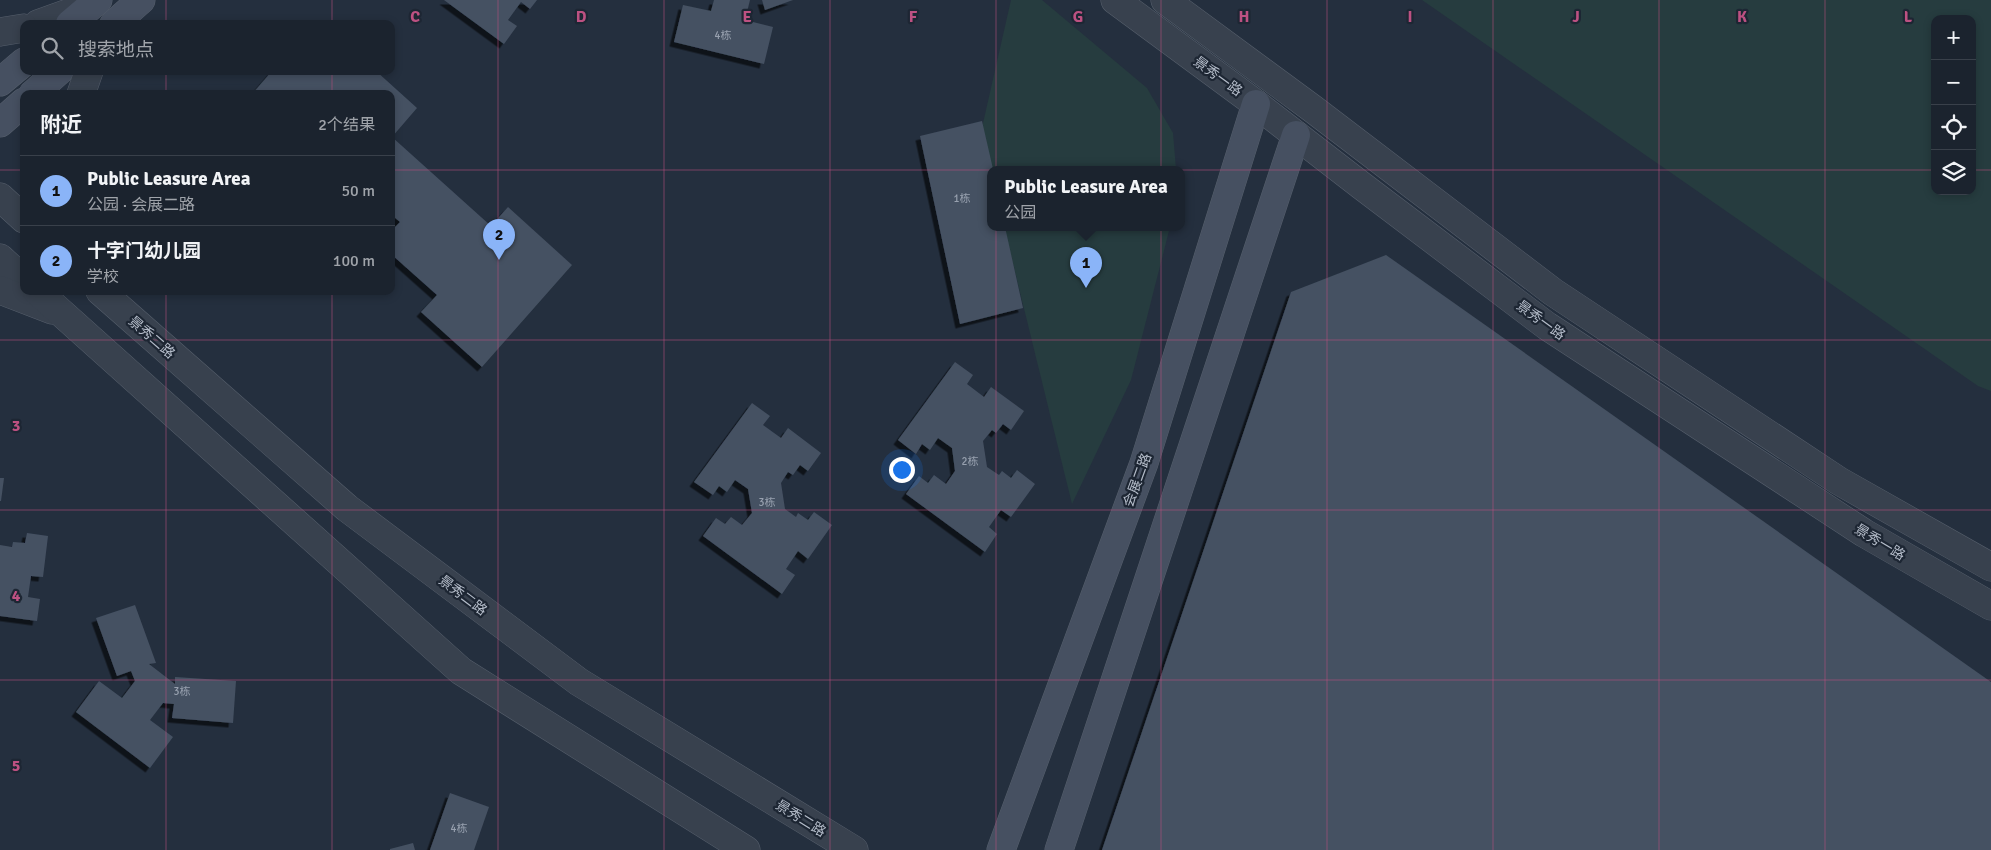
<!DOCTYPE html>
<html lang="zh">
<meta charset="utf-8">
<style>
body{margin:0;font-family:Signika,"Noto Sans SC",sans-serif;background:#282f3a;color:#f1f3f6}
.controls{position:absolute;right:15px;top:15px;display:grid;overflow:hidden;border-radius:10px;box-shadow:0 2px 8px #0003}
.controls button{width:45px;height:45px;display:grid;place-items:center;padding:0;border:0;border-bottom:1px solid #39404a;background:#1b232e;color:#f1f3f6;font:25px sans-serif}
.you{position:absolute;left:901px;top:469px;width:18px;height:18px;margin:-12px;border:4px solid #fff;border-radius:50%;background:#1a73e8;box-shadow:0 0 0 8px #1a73e833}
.badge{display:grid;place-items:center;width:32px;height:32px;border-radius:50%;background:#8ab4f8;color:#111;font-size:16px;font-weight:700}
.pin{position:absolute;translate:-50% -41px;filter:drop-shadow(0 1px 2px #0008)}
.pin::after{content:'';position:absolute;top:26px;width:18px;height:15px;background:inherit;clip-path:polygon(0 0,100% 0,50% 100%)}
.popup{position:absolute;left:987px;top:166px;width:198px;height:65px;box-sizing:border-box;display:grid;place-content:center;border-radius:10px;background:#1b232e;filter:drop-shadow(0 1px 4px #0005);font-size:16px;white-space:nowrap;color:#a0a4aa}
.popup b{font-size:19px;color:#f1f3f6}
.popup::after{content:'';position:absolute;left:50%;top:100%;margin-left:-10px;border:10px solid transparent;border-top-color:#1b232e}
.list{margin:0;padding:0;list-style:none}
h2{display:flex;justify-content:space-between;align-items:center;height:65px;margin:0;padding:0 20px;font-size:21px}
h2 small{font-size:16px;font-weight:400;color:#a0a4aa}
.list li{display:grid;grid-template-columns:32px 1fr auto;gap:15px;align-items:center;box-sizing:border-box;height:70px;padding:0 20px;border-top:1px solid #39404a}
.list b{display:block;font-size:19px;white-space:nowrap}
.list p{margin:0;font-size:16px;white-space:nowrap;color:#a0a4aa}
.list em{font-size:16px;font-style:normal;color:#a0a4aa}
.icon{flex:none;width:28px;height:28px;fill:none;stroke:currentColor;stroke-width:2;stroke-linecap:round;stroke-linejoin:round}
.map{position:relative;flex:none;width:1991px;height:850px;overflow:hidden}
.search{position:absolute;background:#1b232e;box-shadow:0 2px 8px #0003;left:20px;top:20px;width:375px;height:55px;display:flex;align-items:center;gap:12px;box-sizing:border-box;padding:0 18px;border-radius:10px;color:#a0a4aa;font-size:19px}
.panel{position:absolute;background:#1b232e;box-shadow:0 2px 8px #0003;left:20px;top:90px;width:375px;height:205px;border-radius:10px}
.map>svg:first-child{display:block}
.green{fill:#263c3f;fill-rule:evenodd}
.building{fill:#455162;filter:url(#shadow)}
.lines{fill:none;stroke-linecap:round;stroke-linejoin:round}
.street-casing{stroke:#565f6c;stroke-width:29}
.secondary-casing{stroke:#565f6c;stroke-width:29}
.street{stroke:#38414e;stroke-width:28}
.secondary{stroke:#465061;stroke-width:28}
.grid{fill:none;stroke:#bd5182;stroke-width:1;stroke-opacity:0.55}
.labels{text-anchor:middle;stroke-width:4.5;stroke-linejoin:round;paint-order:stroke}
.number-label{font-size:11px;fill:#98a1af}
.street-label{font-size:14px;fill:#b4bcc9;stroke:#1d2633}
.grid-label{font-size:16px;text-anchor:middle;font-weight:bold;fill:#bd5182;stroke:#1d2633;stroke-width:4.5;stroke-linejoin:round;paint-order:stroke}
</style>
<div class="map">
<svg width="1991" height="850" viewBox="0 0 1991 850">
<defs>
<filter id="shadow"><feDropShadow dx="-4.5" dy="4.5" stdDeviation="0" flood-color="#0009"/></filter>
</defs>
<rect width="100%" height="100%" fill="#242f3e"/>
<!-- green -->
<g class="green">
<polygon points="1011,0 1042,0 1147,88 1173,133 1176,169 991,169 981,132"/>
<path d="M1422,0h569v391l-13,-5zM1935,19h37v172h-37z"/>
<polygon points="1004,227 1170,227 1131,380 1072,504"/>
</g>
<!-- building -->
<g class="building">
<polygon points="444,0 537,0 530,9 521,2 508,20 517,26 504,44"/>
<polygon points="714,0 750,0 745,20 773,27 764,64 674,42 683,5 711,11"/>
<polygon points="762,0 793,0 765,10"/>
<polygon points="272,71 376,71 417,108 392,137 491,226 508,207 572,265 482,367 421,312 437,295 391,254 391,231 400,222 394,217 391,220 391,94 255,94 253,93"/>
<polygon points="982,121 993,169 991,169 991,227 1005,227 1023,308 960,324 920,136"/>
<polygon points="1386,255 1991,682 1991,850 1102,850 1291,292"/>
<polygon points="955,362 973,375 967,384 984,397 991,387 1024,411 1011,430 1003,424 996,433 992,430 983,441 987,467 999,475 1002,471 1011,478 1017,470 1035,484 1011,517 1001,510 989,527 997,534 985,552 906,494 919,476 928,483 934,475 946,484 955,471 952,448 938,438 930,450 922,444 916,454 898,440"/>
<polygon points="752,403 770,416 763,425 781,438 788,428 821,453 808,471 800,465 793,475 788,472 781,483 785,509 796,517 798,513 808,520 814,512 832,525 808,559 798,551 786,569 795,575 782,594 703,536 716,518 725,524 731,517 742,525 752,513 748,489 735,480 727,492 719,486 713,495 694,482"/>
<polygon points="0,478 4,478 1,501 0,501"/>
<polygon points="27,533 48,536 43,577 31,576 28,597 40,599 37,621 0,616 0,545 12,547 13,542 25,543"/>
<polygon points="135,605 156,663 149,664 175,684 175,677 236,681 233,723 172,718 174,704 163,703 150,720 173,737 150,768 76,712 99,681 122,698 135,681 131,671 117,676 96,618"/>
<polygon points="450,793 489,807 474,850 430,850"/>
<polygon points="413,843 415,850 390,850 390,849"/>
</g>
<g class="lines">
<!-- street casing -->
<g class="street-casing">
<g id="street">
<polyline points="1115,0 1256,104 1362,186 1547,326 1864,533 1991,606"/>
<polyline points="1165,0 1313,109 1553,292 1839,481 1991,567"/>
<polyline points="38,24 93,4"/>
<polyline points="0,32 24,28"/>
<polyline points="81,94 89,71"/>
<polyline points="0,197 24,219"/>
<polyline points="0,258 24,280"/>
<polyline points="0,290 52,310"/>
<polyline points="37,291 461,671 746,850"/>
<polyline points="100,291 347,508 579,682 854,850"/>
</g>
</g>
<!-- secondary casing -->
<g class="secondary-casing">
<g id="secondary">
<polyline points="70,24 98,0"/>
<polyline points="114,24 141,0"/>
<polyline points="0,82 24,62"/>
<polyline points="33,94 59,71"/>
<polyline points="0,123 24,102"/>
<polyline points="1001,850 1144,463 1256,104"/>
<polyline points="1059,850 1296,135"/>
</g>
</g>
<!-- street -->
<use href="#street" class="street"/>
<!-- secondary -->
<use href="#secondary" class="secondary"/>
</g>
<!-- grid -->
<path class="grid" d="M166,0v24M332,0v24M498,0v850M664,0v850M830,0v850M996,0v850M1161,0v850M1327,0v850M1493,0v850M1659,0v850M1825,0v850M166,71v23M332,71v23M0,170h24M391,170h1544M1972,170h19M166,291v559M332,291v559M0,340h1991M0,510h1991M0,680h1991"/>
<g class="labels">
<!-- number labels -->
<g class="number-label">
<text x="723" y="39">4栋</text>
<text x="962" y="202">1栋</text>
<text x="970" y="465">2栋</text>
<text x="767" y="506">3栋</text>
<text x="182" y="695">3栋</text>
<text x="459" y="832">4栋</text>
</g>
<!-- street labels -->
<g class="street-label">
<text transform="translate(1218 76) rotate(36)" y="5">景秀一路</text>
<text transform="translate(1541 320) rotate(36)" y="5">景秀一路</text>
<text transform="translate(152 337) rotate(41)" y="5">景秀二路</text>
<text transform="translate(1137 480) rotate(-70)" y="5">会展二路</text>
<text transform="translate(1880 542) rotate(31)" y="5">景秀一路</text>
<text transform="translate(463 595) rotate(37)" y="5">景秀二路</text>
<text transform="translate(801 818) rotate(32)" y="5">景秀二路</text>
</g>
</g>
<g class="grid-label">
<text x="415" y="22">C</text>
<text x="581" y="22">D</text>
<text x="747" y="22">E</text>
<text x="913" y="22">F</text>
<text x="1078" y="22">G</text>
<text x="1244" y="22">H</text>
<text x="1410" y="22">I</text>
<text x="1576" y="22">J</text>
<text x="1742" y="22">K</text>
<text x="1908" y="22">L</text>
<text x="16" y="431">3</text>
<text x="16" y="601">4</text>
<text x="16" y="771">5</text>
</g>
</svg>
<div class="controls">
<button>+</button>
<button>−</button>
<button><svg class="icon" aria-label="locate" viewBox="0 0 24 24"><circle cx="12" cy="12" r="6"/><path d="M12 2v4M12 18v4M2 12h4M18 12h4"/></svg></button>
<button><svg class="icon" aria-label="layers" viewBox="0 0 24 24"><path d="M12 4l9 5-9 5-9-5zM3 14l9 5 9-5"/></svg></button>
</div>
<div class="you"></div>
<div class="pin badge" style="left:1086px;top:288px">1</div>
<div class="popup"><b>Public Leasure Area</b>公园</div>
<div class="pin badge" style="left:499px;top:260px">2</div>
<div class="search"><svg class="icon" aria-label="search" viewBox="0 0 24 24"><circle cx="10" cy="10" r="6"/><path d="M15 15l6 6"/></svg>搜索地点</div>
<section class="panel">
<h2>附近<small>2个结果</small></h2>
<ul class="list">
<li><span class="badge">1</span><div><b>Public Leasure Area</b><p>公园 · 会展二路</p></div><em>50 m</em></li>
<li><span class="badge">2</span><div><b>十字门幼儿园</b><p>学校</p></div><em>100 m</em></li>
</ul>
</section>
</div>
